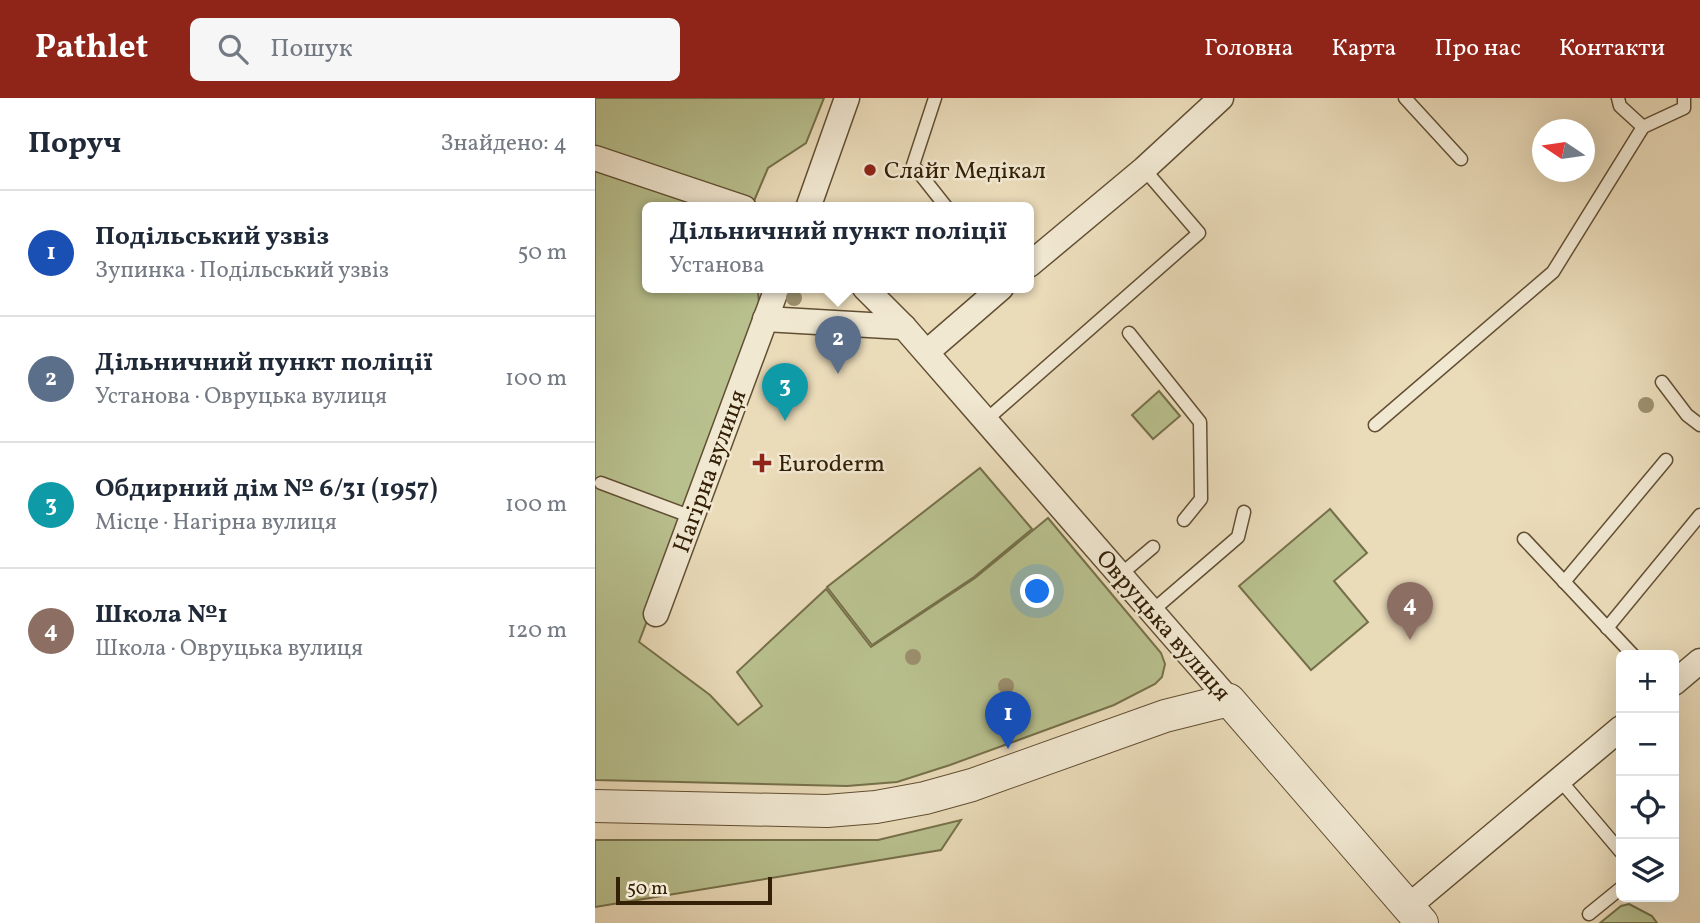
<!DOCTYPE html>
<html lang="uk">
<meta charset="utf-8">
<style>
body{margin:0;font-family:Vollkorn,serif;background:#f6f6f7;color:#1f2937}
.controls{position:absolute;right:21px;bottom:21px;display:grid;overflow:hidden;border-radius:10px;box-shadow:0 7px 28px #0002}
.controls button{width:63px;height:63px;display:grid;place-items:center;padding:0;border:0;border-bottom:2px solid #e0e1e3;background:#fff;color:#1f2937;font:35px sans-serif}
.compass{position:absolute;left:937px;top:21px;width:63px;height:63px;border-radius:50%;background:#fff;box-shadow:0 7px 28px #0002;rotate:283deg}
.scale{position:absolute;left:21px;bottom:18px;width:156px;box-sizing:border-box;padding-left:7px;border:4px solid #342006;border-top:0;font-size:19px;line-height:24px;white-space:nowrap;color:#342006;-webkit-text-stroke:5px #f1e8d2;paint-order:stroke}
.you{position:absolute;left:443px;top:494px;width:24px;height:24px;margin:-18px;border:5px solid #fff;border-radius:50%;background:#1a73e8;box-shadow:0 0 0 10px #1a73e833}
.badge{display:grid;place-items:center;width:46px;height:46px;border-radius:50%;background:#8f2418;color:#fff;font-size:23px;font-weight:700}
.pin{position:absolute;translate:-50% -58px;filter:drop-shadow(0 2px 4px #0008)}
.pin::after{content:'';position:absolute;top:37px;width:24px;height:21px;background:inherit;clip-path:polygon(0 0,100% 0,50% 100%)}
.popup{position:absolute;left:47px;top:104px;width:392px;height:91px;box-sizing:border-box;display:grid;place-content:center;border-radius:10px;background:#fff;filter:drop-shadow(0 2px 5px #0005);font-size:23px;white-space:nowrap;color:#747a83}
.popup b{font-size:26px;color:#1f2937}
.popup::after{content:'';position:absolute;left:50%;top:100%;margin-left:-14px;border:14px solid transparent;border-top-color:#fff}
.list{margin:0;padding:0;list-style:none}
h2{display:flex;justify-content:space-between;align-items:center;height:91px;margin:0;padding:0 28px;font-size:30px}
h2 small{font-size:23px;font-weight:400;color:#747a83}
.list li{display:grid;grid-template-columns:46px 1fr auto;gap:21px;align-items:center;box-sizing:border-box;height:126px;padding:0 28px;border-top:2px solid #e0e1e3}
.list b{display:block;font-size:26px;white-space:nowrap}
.list p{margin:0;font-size:23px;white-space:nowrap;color:#747a83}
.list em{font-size:23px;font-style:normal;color:#747a83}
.icon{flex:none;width:38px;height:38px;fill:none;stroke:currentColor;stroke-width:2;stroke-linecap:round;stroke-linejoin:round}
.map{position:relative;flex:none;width:1105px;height:825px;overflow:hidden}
header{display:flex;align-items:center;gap:42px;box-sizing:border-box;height:98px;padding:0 35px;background:#8f2418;color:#fff}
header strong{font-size:33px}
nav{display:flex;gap:38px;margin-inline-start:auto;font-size:24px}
.search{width:490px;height:63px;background:#f6f6f7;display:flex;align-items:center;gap:18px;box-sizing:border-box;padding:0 24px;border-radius:10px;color:#747a83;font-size:26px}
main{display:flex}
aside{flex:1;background:#fff}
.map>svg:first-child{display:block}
.green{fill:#b8c08e;stroke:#76704a;stroke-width:2}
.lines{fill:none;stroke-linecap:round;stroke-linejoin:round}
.service-casing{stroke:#624f33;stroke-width:15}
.minor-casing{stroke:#624f33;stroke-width:27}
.tertiary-casing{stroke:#624f33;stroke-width:34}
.service{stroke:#f1e8d2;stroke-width:12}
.minor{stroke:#f1e8d2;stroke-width:24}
.tertiary{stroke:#f1e8d2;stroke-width:32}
.tree{fill:#9c8f6d}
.poi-dot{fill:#8f2418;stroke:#f1e8d2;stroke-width:2.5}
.labels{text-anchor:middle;stroke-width:5;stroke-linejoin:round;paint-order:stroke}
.poi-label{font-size:24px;fill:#342006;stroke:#f1e8d2;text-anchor:start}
.street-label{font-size:24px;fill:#342006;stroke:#f1e8d2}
</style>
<header>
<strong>Pathlet</strong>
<div class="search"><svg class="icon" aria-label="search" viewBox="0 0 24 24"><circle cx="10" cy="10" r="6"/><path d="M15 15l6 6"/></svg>Пошук</div>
<nav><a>Головна</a><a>Карта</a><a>Про нас</a><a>Контакти</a></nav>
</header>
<main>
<aside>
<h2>Поруч<small>Знайдено: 4</small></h2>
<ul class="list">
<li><span class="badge" style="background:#1a4fb4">1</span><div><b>Подільський узвіз</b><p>Зупинка · Подільський узвіз</p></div><em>50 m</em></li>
<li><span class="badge" style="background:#5c6f8a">2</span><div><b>Дільничний пункт поліції</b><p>Установа · Овруцька вулиця</p></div><em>100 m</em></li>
<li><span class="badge" style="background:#0f9aa8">3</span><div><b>Обдирний дім № 6/31 (1957)</b><p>Місце · Нагірна вулиця</p></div><em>100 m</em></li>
<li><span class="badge" style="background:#8d6e63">4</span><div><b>Школа №1</b><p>Школа · Овруцька вулиця</p></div><em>120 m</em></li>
</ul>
</aside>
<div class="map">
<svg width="1105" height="825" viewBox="0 0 1105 825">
<rect width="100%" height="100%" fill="#eadbb9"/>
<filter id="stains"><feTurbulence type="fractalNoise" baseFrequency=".00286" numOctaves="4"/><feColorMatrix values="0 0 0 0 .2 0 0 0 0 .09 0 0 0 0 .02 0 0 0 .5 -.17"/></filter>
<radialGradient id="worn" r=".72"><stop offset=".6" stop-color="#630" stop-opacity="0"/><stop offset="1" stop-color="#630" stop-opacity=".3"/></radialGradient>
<!-- green -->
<g class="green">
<polygon points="0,0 229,0 211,45 173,70 156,110 52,110 52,190 163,190 164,208 89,426 44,544 115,597 143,627 167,608 142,574 231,491 276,549 380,480 453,420 566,555 570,566 567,579 560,586 519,607 355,667 302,684 252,688 0,682"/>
<polygon points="564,293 585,318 558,341 537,317"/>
<polygon points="385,370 437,431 379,479 277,547 232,489"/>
<polygon points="735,411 772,455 739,483 773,524 716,572 644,488"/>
<polygon points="366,722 346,752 0,809 0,742 283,742"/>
<polygon points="1034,806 1057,818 1062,825 1005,825 1026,808"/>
</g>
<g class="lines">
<!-- service casing -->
<g class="service-casing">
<g id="service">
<polyline points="340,0 318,67 352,110"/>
<polyline points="810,0 866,61"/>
<polyline points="1023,0 1025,8 1048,29"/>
<polyline points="534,235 605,324 606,401 589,422"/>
<polyline points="1067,284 1092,317 1105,327"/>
<polyline points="391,322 604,135 549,71"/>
<polyline points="780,327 958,174 1048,29 1089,10 1089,0"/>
<polyline points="6,385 97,419"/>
<polyline points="929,441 1038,557"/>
<polyline points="525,477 558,449"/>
<polyline points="969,484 1071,362"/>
<polyline points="557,513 643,439 649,414"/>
<polyline points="1012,530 1105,417"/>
<polyline points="965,682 1026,754"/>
<polyline points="994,816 1026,790"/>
</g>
</g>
<!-- minor casing -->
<g class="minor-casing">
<g id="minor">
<polyline points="0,60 149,110"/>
<polyline points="213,110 252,0"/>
<polyline points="434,167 549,71 626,0"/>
<polyline points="270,190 309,229 634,602"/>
<polyline points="170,221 309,229"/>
<polyline points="332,254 406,190"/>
<polyline points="61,516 182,190"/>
<polyline points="1079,585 1105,563"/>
<polyline points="814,808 1026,630"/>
</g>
</g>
<!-- tertiary casing -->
<g class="tertiary-casing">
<polyline id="tertiary" points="0,708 232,713 281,709 330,700 377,687 570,618 634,602 827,825"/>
</g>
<!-- service -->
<use href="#service" class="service"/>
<!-- minor -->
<use href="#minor" class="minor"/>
<!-- tertiary -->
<use href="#tertiary" class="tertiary"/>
</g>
<!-- trees -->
<g class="tree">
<circle cx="199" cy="200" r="8"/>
<circle cx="1051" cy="307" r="8"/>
<circle cx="318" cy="559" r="8"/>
<circle cx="411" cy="588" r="8"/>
</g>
<!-- markers -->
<g class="poi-dot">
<circle cx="275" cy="72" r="7"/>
<path d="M163.5 354.5h7v7h7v7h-7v7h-7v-7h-7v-7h7z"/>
</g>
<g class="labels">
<!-- poi labels -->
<g class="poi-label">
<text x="289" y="80">Слайг Медікал</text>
<text x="183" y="373">Euroderm</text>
</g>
<!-- street labels -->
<g class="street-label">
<text transform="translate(114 373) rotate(-70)" y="8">Нагірна вулиця</text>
<text transform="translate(569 527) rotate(49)" y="8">Овруцька вулиця</text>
</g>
</g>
<rect width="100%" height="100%" filter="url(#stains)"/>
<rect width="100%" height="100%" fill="url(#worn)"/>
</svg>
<div class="controls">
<button>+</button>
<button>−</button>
<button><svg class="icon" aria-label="locate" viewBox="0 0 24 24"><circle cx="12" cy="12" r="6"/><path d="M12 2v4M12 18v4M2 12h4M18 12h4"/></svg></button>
<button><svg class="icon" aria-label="layers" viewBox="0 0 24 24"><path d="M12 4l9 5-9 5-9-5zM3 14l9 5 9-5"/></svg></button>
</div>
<svg class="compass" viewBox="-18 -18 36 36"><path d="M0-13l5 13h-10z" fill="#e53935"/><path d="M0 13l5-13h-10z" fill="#747a83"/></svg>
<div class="scale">50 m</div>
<div class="you"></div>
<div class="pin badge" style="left:413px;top:651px;background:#1a4fb4">1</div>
<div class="pin badge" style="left:243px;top:276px;background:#5c6f8a">2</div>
<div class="popup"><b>Дільничний пункт поліції</b>Установа</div>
<div class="pin badge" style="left:190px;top:323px;background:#0f9aa8">3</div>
<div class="pin badge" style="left:815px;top:542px;background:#8d6e63">4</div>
</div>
</main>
